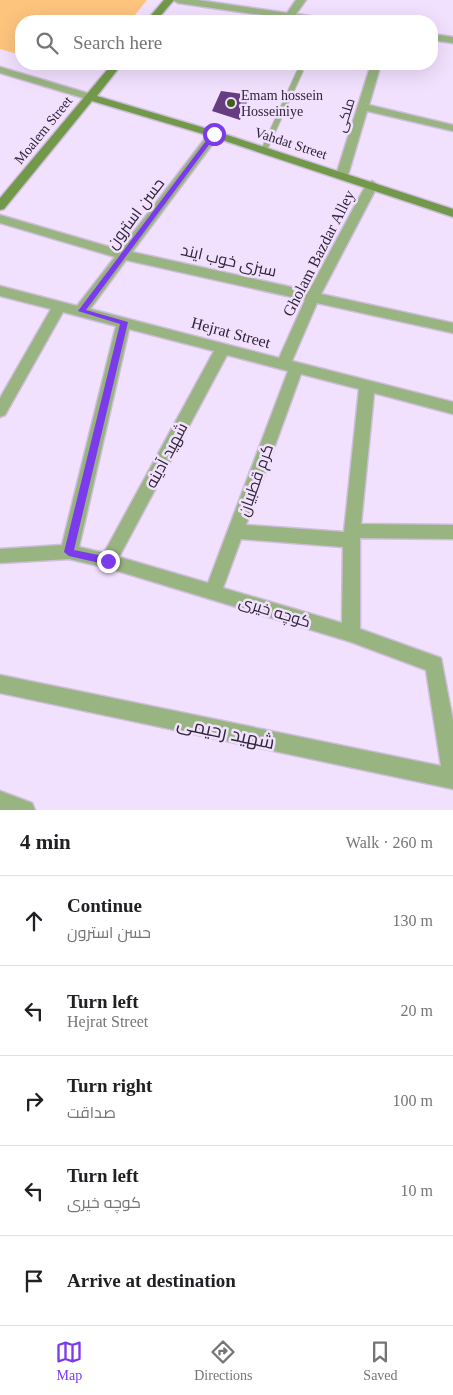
<!DOCTYPE html>
<meta charset="utf-8">
<style>
body{margin:0;font-family:"Times New Roman",Cairo,serif;background:#f2f2f2;color:#202124}
.stop{position:absolute;width:15px;height:15px;margin:-11px;border:4px solid #7c3aed;border-radius:50%;background:#fff}
.stop.end{background:#7c3aed;border-color:#fff;box-shadow:0 1px 5px #0008}
.list{margin:0;padding:0;list-style:none}
h2{display:flex;justify-content:space-between;align-items:center;height:65px;margin:0;padding:0 20px;font-size:21px}
h2 small{font-size:16px;font-weight:400;color:#757577}
.list li{display:grid;grid-template-columns:32px 1fr auto;gap:15px;align-items:center;box-sizing:border-box;height:90px;padding:0 20px;border-top:1px solid #e0e0e0}
.list b{display:block;font-size:19px;white-space:nowrap}
.list p{margin:0;font-size:16px;white-space:nowrap;color:#757577}
.list em{font-size:16px;font-style:normal;color:#757577}
.icon{flex:none;width:28px;height:28px;fill:none;stroke:currentColor;stroke-width:2;stroke-linecap:round;stroke-linejoin:round}
.map{position:relative;flex:none;width:453px;height:810px;overflow:hidden}
.search{position:absolute;background:#fff;box-shadow:0 5px 20px #0002;left:15px;right:15px;top:15px;height:55px;display:flex;align-items:center;gap:12px;box-sizing:border-box;padding:0 18px;border-radius:20px;color:#757577;font-size:19px}
.sheet{height:515px;background:#fff}
nav{display:flex;justify-content:space-around;align-items:center;box-sizing:border-box;height:70px;border-top:1px solid #e0e0e0;background:#fff;font-size:14px;color:#757577}
nav a{display:grid;justify-items:center;gap:2px}
nav .on{color:#7c3aed}
.map>svg:first-child{display:block}
.green{fill:#fdc47e}
.building{fill:#663d80}
.lines{fill:none;stroke-linecap:round;stroke-linejoin:round}
.lane-casing{stroke:#cfbedb;stroke-width:2}
.street-casing{stroke:#cfbedb;stroke-width:3}
.secondary-casing{stroke:#cfbedb;stroke-width:3}
.lane{fill:#98b480;fill-rule:evenodd}
.street{fill:#98b480;fill-rule:evenodd}
.secondary{fill:#719949;fill-rule:evenodd}
.route{fill:#7c3aed}
.poi-dot{fill:#406218;stroke:#f2e0ff;stroke-width:2}
.labels{text-anchor:middle;stroke-width:5;stroke-linejoin:round;paint-order:stroke}
.far-poi-label{font-size:14px;fill:#302538;stroke:#f2e0ff;text-anchor:start}
.far-street-label{font-size:14px;fill:#302538;stroke:#f2e0ff}
.street-label{font-size:16px;fill:#302538;stroke:#f2e0ff}
.near-street-label{font-size:19px;fill:#302538;stroke:#f2e0ff}
</style>
<div class="map">
<svg width="453" height="810" viewBox="0 0 453 810">
<rect width="100%" height="100%" fill="#f2e0ff"/>
<!-- green -->
<polygon class="green" points="0,0 147,0 130,21 21,21 21,55 0,49"/>
<!-- building -->
<polygon class="building" points="221,91 250,95 240,120 212,111"/>
<g class="lines">
<!-- lane casing -->
<g class="lane-casing">
<polygon id="lane" points="300,69 303,71 267,150 266,151 262,151 261,150 297,71"/>
</g>
<!-- street casing -->
<g class="street-casing">
<g id="street">
<polygon points="173,0 198,0 287,13 296,0 306,0 296,14 323,18 328,21 304,21 178,3"/>
<polygon points="432,34 453,37 453,43 432,40"/>
<polygon points="371,64 381,64 369,105 453,125 453,131 367,111 348,175 346,178 338,178 336,175"/>
<polygon points="0,67 94,95 95,97 90,100 0,73"/>
<path d="M214,131l6,3 -88,118 177,39 57,-106 6,-4 6,4 -57,109 132,29v10l-136,-30 -25,58 161,41v12l-79,-21 -13,131 92,1v14l-93,-1v91l81,29 12,63v68l-453,-96v-18l441,91 -15,-96 -75,-28 -243,-74 -39,-9 -69,4v-14l62,-4 54,-219 -53,-14 -58,103 -5,2v-19l51,-89 -51,-13v-10l77,20 38,-49 -115,-34v-8l120,35 90,-118zM126,260l179,40 -26,58 -189,-49zM129,329l85,22 -110,202 -25,-6zM227,355l61,16 -80,212 -89,-26zM301,374l58,15 -15,143 -98,-7zM241,539l102,8 -1,76 -119,-35z"/>
<polygon points="0,791 32,803 35,810 0,810"/>
</g>
</g>
<!-- secondary casing -->
<g class="secondary-casing">
<g id="secondary">
<polygon points="164,0 174,0 156,21 146,21"/>
<polygon points="112,64 122,64 97,96 218,132 453,209 453,217 210,136 92,101 4,209 0,210 0,198"/>
</g>
</g>
<!-- lane -->
<use href="#lane" class="lane"/>
<!-- street -->
<use href="#street" class="street"/>
<!-- secondary -->
<use href="#secondary" class="secondary"/>
</g>
<!-- route -->
<polygon class="route" points="212,133 217,134 86,310 128,322 74,550 108,557 113,561 108,565 69,556 64,552 120,324 78,311"/>
<!-- markers -->
<circle class="poi-dot" cx="231" cy="103" r="5"/>
<g class="labels">
<!-- far-poi labels -->
<g class="far-poi-label">
<text x="241" y="100">Emam hossein<tspan x="241" dy="16">Hosseiniye</tspan></text>
</g>
<!-- far-street labels -->
<g class="far-street-label">
<text transform="translate(345 115) rotate(-73)" y="5">ملکی</text>
<text transform="translate(43 130) rotate(-51)" y="5">Moalem Street</text>
<text transform="translate(291 143) rotate(18)" y="5">Vahdat Street</text>
</g>
<!-- street labels -->
<g class="street-label">
<text transform="translate(135 213) rotate(-53)" y="6">حسن استرون</text>
<text transform="translate(318 253) rotate(-63)" y="6">Gholam Bazdar Alley</text>
<text transform="translate(229 260) rotate(13)" y="6">سبزی خوب ایند</text>
<text transform="translate(231 332) rotate(15)" y="6">Hejrat Street</text>
<text transform="translate(166 455) rotate(-62)" y="6">شهید آدینه</text>
<text transform="translate(255 480) rotate(-70)" y="6">کرم قطبیان</text>
<text transform="translate(275 611) rotate(17)" y="6">کوچه خیری</text>
</g>
<!-- near-street labels -->
<g class="near-street-label">
<text transform="translate(226 732) rotate(12)" y="7">شهید رحیمی</text>
</g>
</g>
</svg>
<div class="stop" style="left:214px;top:134px"></div>
<div class="stop end" style="left:108px;top:561px"></div>
<div class="search"><svg class="icon" aria-label="search" viewBox="0 0 24 24"><circle cx="10" cy="10" r="6"/><path d="M15 15l6 6"/></svg>Search here</div>
</div>
<section class="sheet">
<h2>4 min<small>Walk · 260 m</small></h2>
<ul class="list">
<li><svg class="icon" aria-label="ahead" viewBox="0 0 24 24"><path d="M12 20V5M6 11l6-6 6 6"/></svg><div><b>Continue</b><p>حسن استرون</p></div><em>130 m</em></li>
<li><svg class="icon" aria-label="left" viewBox="0 0 24 24"><path d="M17 20v-9H6M10 6l-5 5 5 5"/></svg><div><b>Turn left</b><p>Hejrat Street</p></div><em>20 m</em></li>
<li><svg class="icon" aria-label="right" viewBox="0 0 24 24"><path d="M7 20v-9h11M14 6l5 5-5 5"/></svg><div><b>Turn right</b><p>صداقت</p></div><em>100 m</em></li>
<li><svg class="icon" aria-label="left" viewBox="0 0 24 24"><path d="M17 20v-9H6M10 6l-5 5 5 5"/></svg><div><b>Turn left</b><p>کوچه خیری</p></div><em>10 m</em></li>
<li><svg class="icon" aria-label="arrive" viewBox="0 0 24 24"><path d="M6 21V4h12l-3 4 3 4H6"/></svg><div><b>Arrive at destination</b></div></li>
</ul>
</section>
<nav>
<a class="on"><svg class="icon" aria-label="map" viewBox="0 0 24 24"><path d="M3 6l6-2 6 2 6-2v14l-6 2-6-2-6 2zM9 4v14M15 6v14"/></svg>Map</a>
<a><svg class="icon" aria-label="directions" viewBox="0 0 24 24"><path d="M12 3l9 9-9 9-9-9zM9 14v-3h6M13 9l2 2-2 2"/></svg>Directions</a>
<a><svg class="icon" aria-label="saved" viewBox="0 0 24 24"><path d="M7 4h10v16l-5-4-5 4z"/></svg>Saved</a>
</nav>
